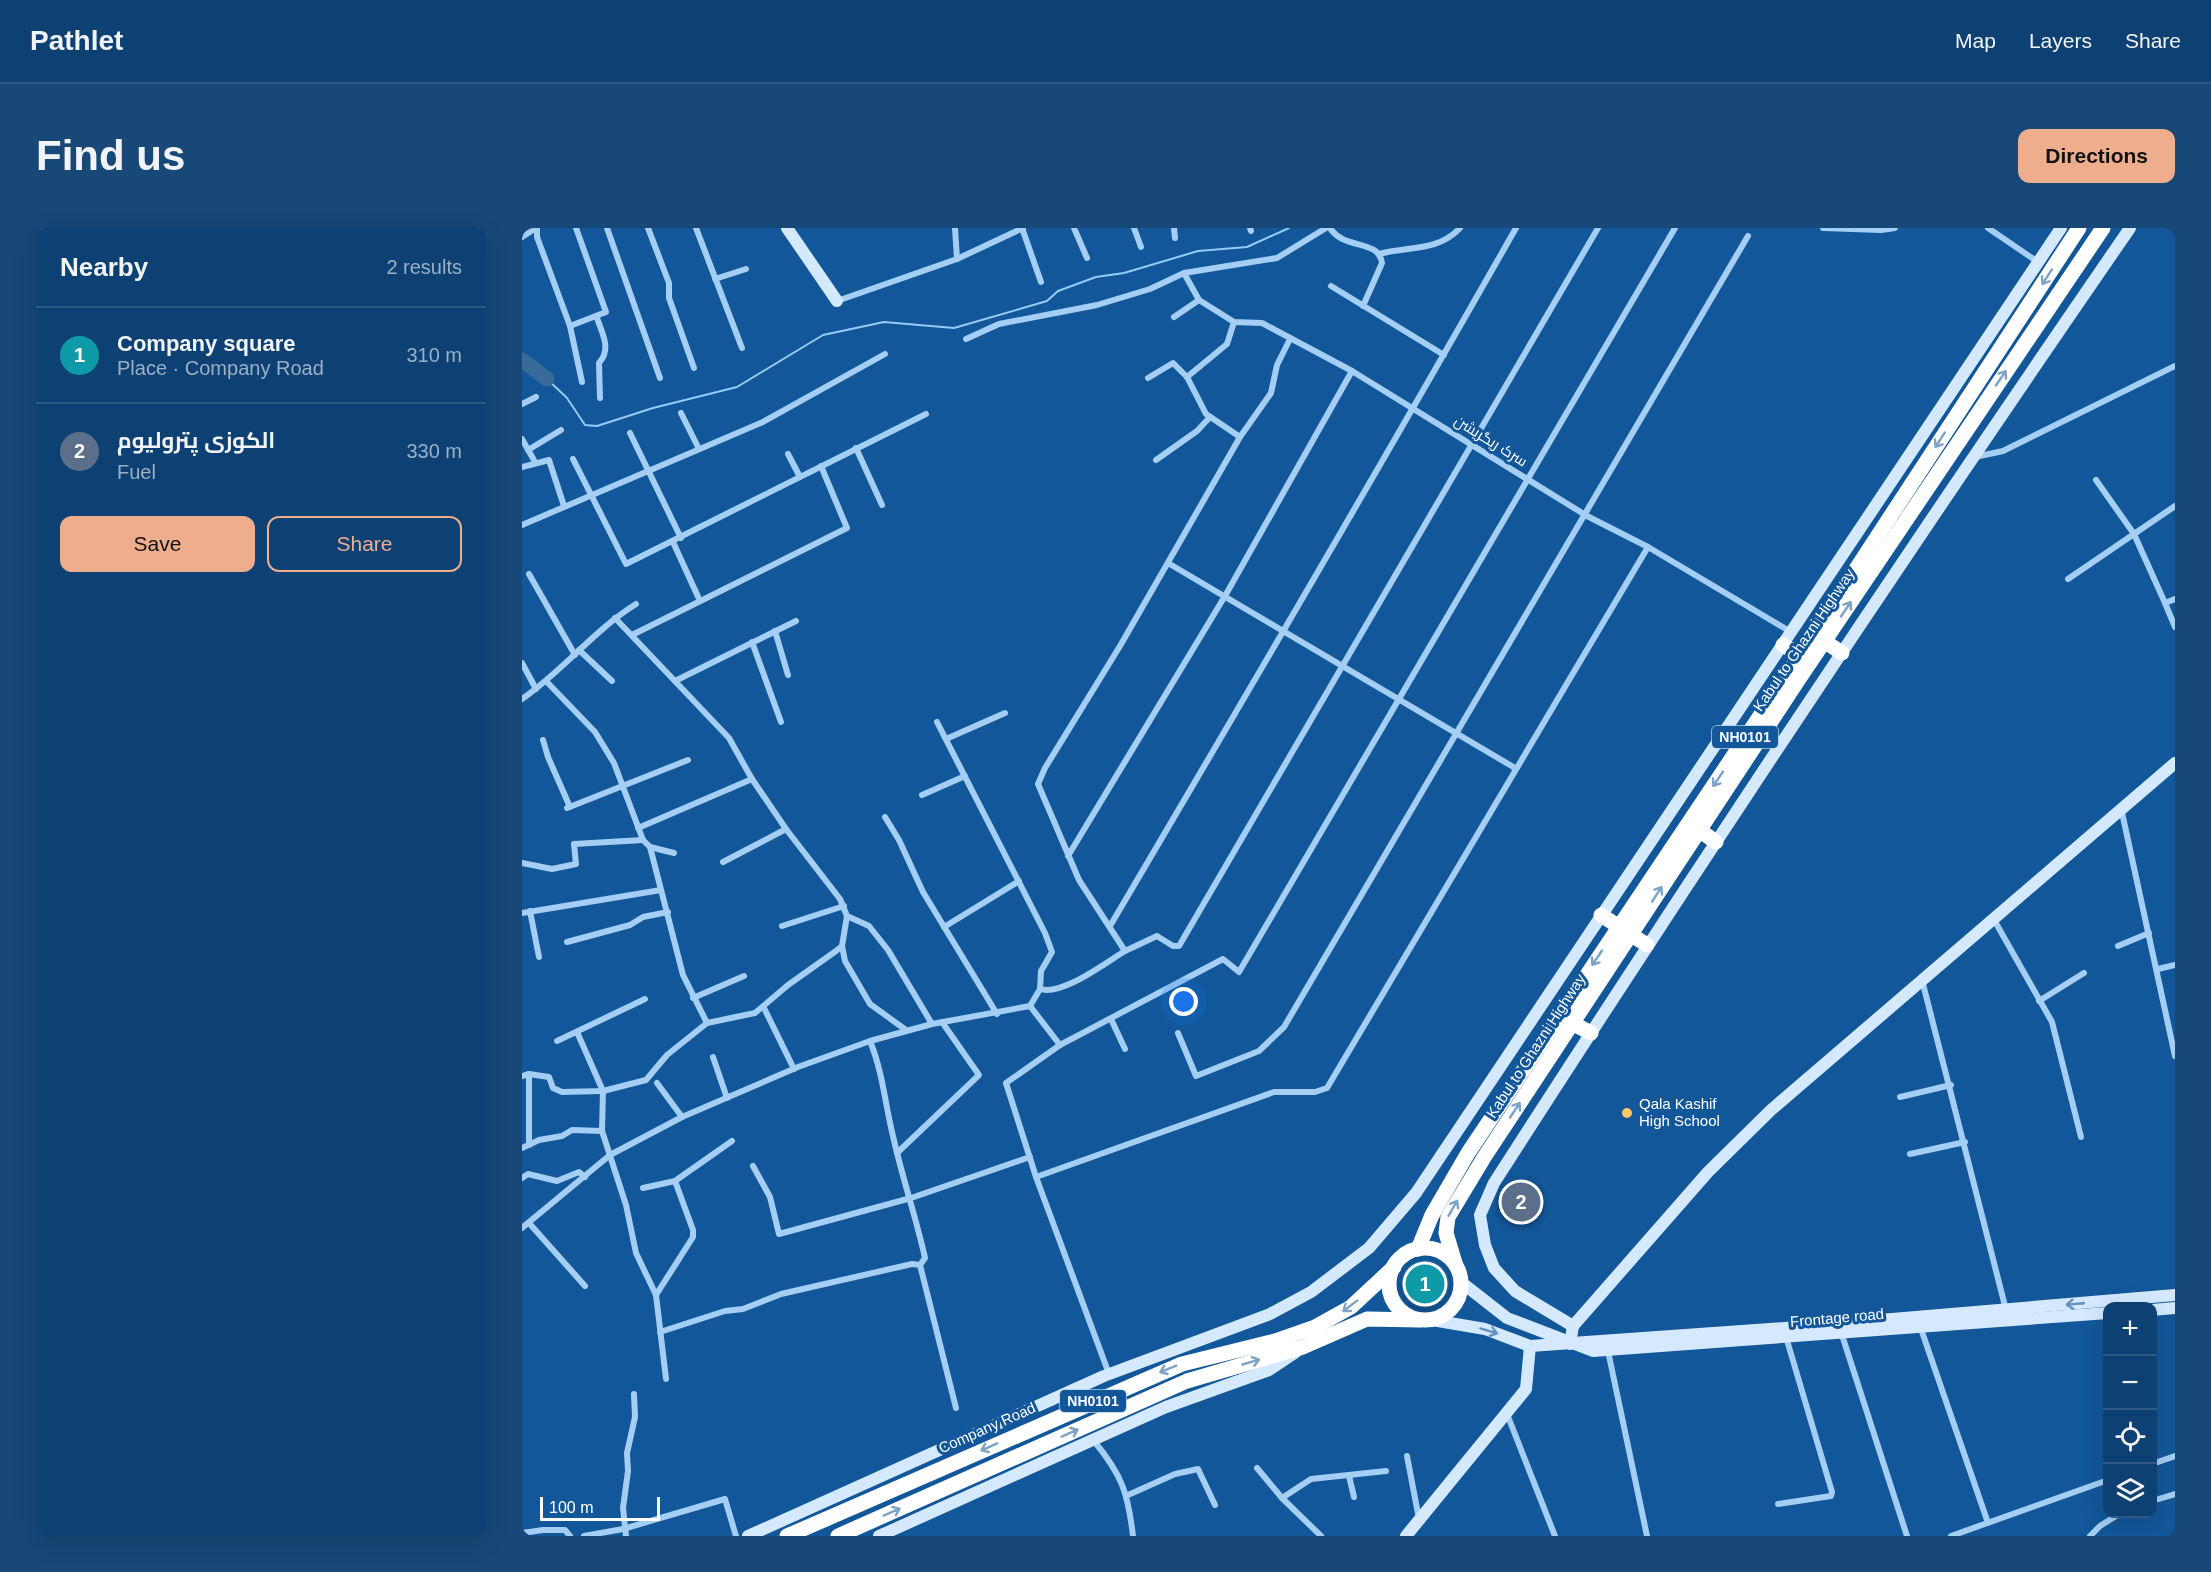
<!DOCTYPE html>
<meta charset="utf-8">
<style>
body{margin:0;font-family:Arial,Cairo,sans-serif;background:#174878;color:#f1f3f6}
.controls{position:absolute;right:18px;bottom:18px;display:grid;overflow:hidden;border-radius:12px;box-shadow:0 6px 24px #0002}
.controls button{width:54px;height:54px;display:grid;place-items:center;padding:0;border:0;border-bottom:2px solid #2e5a85;background:#0e4173;color:#f1f3f6;font:30px sans-serif}
.scale{position:absolute;left:18px;bottom:15px;width:120px;box-sizing:border-box;padding-left:6px;border:3px solid #fff;border-top:0;font-size:16px;line-height:21px;white-space:nowrap;color:#fff;-webkit-text-stroke:4px #125799;paint-order:stroke}
.you{position:absolute;left:662px;top:774px;width:21px;height:21px;margin:-15px;border:4px solid #fff;border-radius:50%;background:#1a73e8;box-shadow:0 0 0 9px #1a73e833}
.badge{display:grid;place-items:center;width:39px;height:39px;border-radius:50%;background:#eead8d;color:#fff;font-size:20px;font-weight:700}
.pin{position:absolute;translate:-50% -50%;border:3px solid #fff;box-shadow:0 2px 6px #0006}
.list{margin:0;padding:0;list-style:none}
h2{display:flex;justify-content:space-between;align-items:center;height:78px;margin:0;padding:0 24px;font-size:26px}
h2 small{font-size:20px;font-weight:400;color:#9bafc4}
.list li{display:grid;grid-template-columns:39px 1fr auto;gap:18px;align-items:center;box-sizing:border-box;height:96px;padding:0 24px;border-top:2px solid #2e5a85}
.list b{display:block;font-size:22px;white-space:nowrap}
.list p{margin:0;font-size:20px;white-space:nowrap;color:#9bafc4}
.list em{font-size:20px;font-style:normal;color:#9bafc4}
.actions{display:flex;gap:12px;padding:18px 24px}
.actions a{flex:1;padding:14px 0;border:2px solid #eead8d;border-radius:12px;text-align:center;font-size:21px;color:#eead8d}
.actions .main{background:#eead8d;color:#111}
.icon{flex:none;width:33px;height:33px;fill:none;stroke:currentColor;stroke-width:2;stroke-linecap:round;stroke-linejoin:round}
.map{position:relative;flex:none;width:1653px;height:1308px;overflow:hidden;border-radius:12px}
header{display:flex;align-items:center;gap:36px;box-sizing:border-box;height:84px;padding:0 30px;background:#0e4173;border-bottom:2px solid #2e5a85}
header strong{font-size:28px}
nav{display:flex;gap:33px;margin-inline-start:auto;font-size:21px}
.intro{display:flex;align-items:center;justify-content:space-between;box-sizing:border-box;height:144px;padding:0 36px}
h1{margin:0;font-size:42px}
.button{padding:15px 27px;border-radius:12px;background:#eead8d;color:#111;font-size:21px;font-weight:700}
main{display:flex;gap:36px;padding:0 36px}
aside{flex:1;background:#0e4173;border-radius:12px;box-shadow:0 6px 24px #0002}
.map>svg:first-child{display:block}
.grass{fill:url(#grass-dots)}
.lines{fill:none;stroke-linecap:round;stroke-linejoin:round}
.stream{stroke:#96caf7;stroke-width:2}
.river{stroke:#396b9a;stroke-width:15}
.street{stroke:#a4cef3;stroke-width:6}
.secondary{stroke:#d4e9fd;stroke-width:12}
.highway{stroke:#fff;stroke-width:15}
.oneway{stroke:#7da3c7}
.oneway2{stroke:#6091c1}
.poi-dot{fill:#ffc867;stroke:#125799;stroke-width:2}
.labels{text-anchor:middle;stroke-width:6;stroke-linejoin:round;paint-order:stroke}
.shield{fill:#125799;stroke:#b8cde0;stroke-width:1.5}
.shield-label{font-size:14px;font-weight:bold;fill:#fff}
.street-label{font-size:15px;fill:#fff;stroke:#125799}
.poi-label{font-size:15px;fill:#fff;stroke:#125799;text-anchor:start}
</style>
<header>
<strong>Pathlet</strong>
<nav><a>Map</a><a>Layers</a><a>Share</a></nav>
</header>
<div class="intro"><h1>Find us</h1><a class="button">Directions</a></div>
<main>
<aside>
<h2>Nearby<small>2 results</small></h2>
<ul class="list">
<li><span class="badge" style="background:#0f9aa8">1</span><div><b>Company square</b><p>Place · Company Road</p></div><em>310 m</em></li>
<li><span class="badge" style="background:#5c6f8a">2</span><div><b>الکوزی پترولیوم</b><p>Fuel</p></div><em>330 m</em></li>
</ul>
<div class="actions"><a class="main">Save</a><a>Share</a></div>
</aside>
<div class="map">
<svg width="1653" height="1308" viewBox="0 0 1653 1308">
<defs>
<pattern id="grass-dots" width="8" height="8" patternUnits="userSpaceOnUse" patternTransform="scale(1.5)"><rect width="8" height="8" fill="#2571b7"/><path d="M2 2h.1M6 6h.1" fill="none" stroke="#3a5d7c" stroke-width="1.8" stroke-linecap="round"/></pattern>
</defs>
<rect width="100%" height="100%" fill="#125799"/>
<!-- grass -->
<circle class="grass" cx="903" cy="1056" r="24"/>
<g class="lines">
<!-- stream -->
<polyline class="stream" points="25,151 45,170 63,197 75,198 131,180 215,159 301,107 362,94 432,100 525,73 536,63 574,49 602,45 676,23 725,19 767,0"/>
<!-- river -->
<polyline class="river" points="0,132 25,151"/>
<!-- street -->
<g class="street">
<polyline points="15,0 15,9 48,98 60,154"/>
<polyline points="85,0 138,150"/>
<polyline points="126,0 147,55 147,70 172,140"/>
<polyline points="174,0 220,120"/>
<polyline points="433,0 435,31"/>
<polyline points="500,0 519,54"/>
<polyline points="552,0 565,30"/>
<polyline points="612,0 619,19"/>
<polyline points="652,0 653,10"/>
<polyline points="728,0 729,3"/>
<path d="M808,0c15,23 48,10 52,35l-19,43"/>
<polyline points="1301,0 1359,2 1373,0"/>
<polyline points="1466,0 1516,34"/>
<polyline points="0,9 14,0"/>
<path d="M857,26c28,-8 59,-2 81,-26"/>
<polyline points="662,45 677,72 712,94 740,95 830,143 1065,288 1126,319 1269,404"/>
<polyline points="193,51 224,41"/>
<polyline points="809,58 922,127"/>
<polyline points="315,73 435,31 501,0"/>
<polyline points="652,89 677,72"/>
<path d="M75,90c5,15 15,31 2,45l1,35"/>
<polyline points="48,98 84,84 54,0"/>
<polyline points="444,111 477,96 575,77 628,61 662,45 755,30 804,0"/>
<polyline points="768,111 755,137 749,165 718,209 598,418 523,540 516,556 557,652 603,723 635,708 651,718 657,718 1076,0"/>
<polyline points="665,149 705,116 712,94"/>
<polyline points="626,150 651,135 665,149 684,186 718,209"/>
<polyline points="0,176 14,169"/>
<polyline points="159,185 177,221"/>
<polyline points="108,205 159,310"/>
<polyline points="0,211 13,234"/>
<polyline points="334,220 360,277"/>
<polyline points="6,222 39,202"/>
<polyline points="266,226 278,249"/>
<polyline points="1453,229 1481,223 1653,138"/>
<polyline points="51,231 104,336 404,186"/>
<polyline points="634,232 675,203 688,189"/>
<polyline points="0,239 27,232 42,278"/>
<polyline points="1574,252 1612,306 1643,375"/>
<polyline points="0,297 241,194 363,126"/>
<polyline points="151,314 178,373"/>
<polyline points="646,335 993,540"/>
<polyline points="7,346 53,427"/>
<polyline points="1546,351 1653,278"/>
<polyline points="1653,371 1643,375 1653,399"/>
<polyline points="93,390 207,510 230,551 264,601 318,671 325,688 347,698 366,722 410,796"/>
<polyline points="253,403 266,447"/>
<polyline points="110,407 325,300 299,238"/>
<polyline points="230,414 259,494"/>
<polyline points="57,422 90,453"/>
<polyline points="0,435 14,461"/>
<polyline points="155,452 274,393"/>
<polyline points="24,453 73,504 92,535 121,612 128,619 152,625"/>
<path d="M0,471c41,-28 72,-69 114,-95"/>
<polyline points="415,494 523,705 530,724 519,743 518,761 508,778"/>
<polyline points="424,511 483,485"/>
<polyline points="21,512 26,529 48,579"/>
<polyline points="400,567 443,548"/>
<polyline points="45,580 166,532"/>
<polyline points="1599,580 1653,828"/>
<polyline points="363,589 377,612 401,664 475,786"/>
<polyline points="116,600 230,551"/>
<polyline points="128,619 161,747 185,795"/>
<polyline points="546,628 703,368 830,143"/>
<polyline points="201,634 264,601"/>
<polyline points="0,635 30,641 54,636 52,616 121,612"/>
<polyline points="8,683 17,729"/>
<polyline points="0,685 139,662"/>
<polyline points="1471,690 1530,794 1559,909"/>
<polyline points="260,698 322,678"/>
<path d="M588,698c137,-232 273,-464 406,-698"/>
<polyline points="422,699 497,653"/>
<polyline points="45,714 108,697 121,689 146,684"/>
<polyline points="320,718 323,733 348,776 384,802"/>
<polyline points="1596,718 1627,705"/>
<polyline points="1636,741 1653,737"/>
<polyline points="1400,752 1484,1082"/>
<path d="M518,761c22,7 65,-26 85,-38"/>
<polyline points="171,770 222,748"/>
<polyline points="1517,773 1562,745"/>
<polyline points="242,780 272,841"/>
<polyline points="589,791 603,821"/>
<polyline points="55,804 81,863 80,903 104,977 114,1025 134,1067 144,1151"/>
<polyline points="656,805 674,848 737,823 762,799 1226,8"/>
<polyline points="35,813 123,771"/>
<path d="M348,813c13,32 15,63 23,95 9,41 23,81 32,122l-5,7"/>
<polyline points="191,829 205,870"/>
<polyline points="7,846 7,917"/>
<polyline points="0,848 7,846 27,849 31,860 40,864 81,863 124,852 145,827 185,795 233,785 266,757 314,723 320,718 325,688"/>
<polyline points="135,855 160,889"/>
<polyline points="1378,869 1429,857"/>
<polyline points="0,920 17,912 40,908 50,902 80,903"/>
<polyline points="375,925 457,847 420,794"/>
<polyline points="1388,926 1443,914"/>
<polyline points="231,938 248,969 257,1006 389,970 508,929"/>
<polyline points="514,949 752,864 793,864 805,860 1126,319"/>
<polyline points="0,950 6,946 35,953 57,944 63,949"/>
<polyline points="121,960 153,953 210,913"/>
<polyline points="7,995 63,1058"/>
<polyline points="0,1000 88,927 160,889 276,839 348,813 410,796 508,778 538,817"/>
<polyline points="134,1067 171,1009 171,1002 153,953"/>
<polyline points="1398,1098 1466,1295"/>
<polyline points="138,1104 203,1083 221,1081 259,1066 390,1036 398,1037 434,1180"/>
<polyline points="1319,1104 1385,1308"/>
<polyline points="1086,1123 1125,1308"/>
<polyline points="587,1146 514,949 484,855 538,817 701,731 717,744 1153,0"/>
<polyline points="985,1186 1033,1308"/>
<path d="M572,1213c28,34 34,52 39,95"/>
<polyline points="885,1228 897,1291"/>
<polyline points="1630,1236 1653,1228"/>
<polyline points="735,1240 760,1270 799,1308"/>
<polyline points="827,1248 832,1269"/>
<polyline points="606,1267 653,1246 676,1241 693,1277"/>
<polyline points="760,1270 789,1251 864,1243"/>
<polyline points="1630,1273 1653,1266"/>
<polyline points="1256,1276 1309,1268 1310,1264 1264,1109"/>
<polyline points="0,1305 21,1302 43,1302 48,1308"/>
<polyline points="62,1308 101,1301 203,1271 214,1308"/>
<polyline points="104,1308 101,1280 106,1243 105,1225 113,1189 112,1166"/>
<polyline points="1429,1308 1586,1252"/>
<polyline points="1568,1308 1578,1298 1597,1286"/>
</g>
<!-- secondary -->
<g class="secondary">
<polyline points="265,0 315,73"/>
<polyline points="939,1054 985,1090 1071,1123 1586,1085"/>
<polyline points="1630,1082 1653,1080"/>
<polyline points="910,1092 963,1101 1008,1118 1263,1100 1653,1067"/>
<path d="M1051,1098l-58,-35 -21,-23 -9,-23 -5,-30 14,-32c207,-322 419,-640 636,-955"/>
<polyline points="1048,1116 1051,1098 1186,944 1249,882 1653,535"/>
<polyline points="226,1308 582,1148 748,1086 789,1064 847,1020 894,965 1539,0"/>
<polyline points="357,1308 644,1179 747,1142 774,1124"/>
<polyline points="884,1308 1004,1161 1008,1118"/>
</g>
<!-- highway -->
<g class="highway">
<polyline points="1302,413 1320,425"/>
<polyline points="1261,417 1278,427"/>
<polyline points="1177,602 1194,614"/>
<polyline points="1079,687 1125,717"/>
<polyline points="1050,795 1069,805"/>
<circle cx="903" cy="1056" r="36"/>
<polyline points="896,1021 910,987 946,925 1236,491 1557,0"/>
<polyline points="933,1035 924,1005 926,989 961,931 1277,451 1581,0"/>
<polyline points="265,1308 660,1136 753,1113 793,1099 829,1079 872,1039"/>
<polyline points="316,1308 665,1153 781,1119 845,1091 898,1092"/>
</g>
</g>
<!-- one-way arrows -->
<defs><path id="oneway-shaft" d="M-6 0H5M1.5-3L5.5 0L1.5 3" fill="none" stroke-width="1.6" stroke-linecap="round" stroke-linejoin="round" transform="scale(1.5)"/></defs>
<g class="oneway">
<use href="#oneway-shaft" transform="translate(1525 49) rotate(123)"/>
<use href="#oneway-shaft" transform="translate(1479 150) rotate(-56)"/>
<use href="#oneway-shaft" transform="translate(1418 212) rotate(123)"/>
<use href="#oneway-shaft" transform="translate(1324 381) rotate(-56)"/>
<use href="#oneway-shaft" transform="translate(1196 551) rotate(124)"/>
<use href="#oneway-shaft" transform="translate(1135 666) rotate(-57)"/>
<use href="#oneway-shaft" transform="translate(1075 730) rotate(124)"/>
<use href="#oneway-shaft" transform="translate(993 882) rotate(-56)"/>
<use href="#oneway-shaft" transform="translate(931 980) rotate(-60)"/>
<use href="#oneway-shaft" transform="translate(828 1078) rotate(143)"/>
<use href="#oneway-shaft" transform="translate(729 1134) rotate(-16)"/>
<use href="#oneway-shaft" transform="translate(646 1141) rotate(158)"/>
<use href="#oneway-shaft" transform="translate(548 1205) rotate(-24)"/>
<use href="#oneway-shaft" transform="translate(467 1219) rotate(156)"/>
<use href="#oneway-shaft" transform="translate(370 1284) rotate(-24)"/>
</g>
<g class="oneway2">
<use href="#oneway-shaft" transform="translate(1553 1076) rotate(175)"/>
<use href="#oneway-shaft" transform="translate(967 1103) rotate(17)"/>
</g>
<!-- markers -->
<circle class="poi-dot" cx="1105" cy="885" r="6"/>
<g class="labels">
<!-- shield labels -->
<g class="shield">
<rect x="1190" y="498" width="66" height="22" rx="4.5"/>
<rect x="538" y="1162" width="66" height="22" rx="4.5"/>
</g>
<g class="shield-label">
<text x="1223" y="514">NH0101</text>
<text x="571" y="1178">NH0101</text>
</g>
<!-- street labels -->
<g class="street-label">
<text transform="translate(969 213) rotate(32)" y="5">سرک ریگریشن</text>
<text transform="translate(1282 412) rotate(-56)" y="5">Kabul to Ghazni Highway</text>
<text transform="translate(1014 818) rotate(-57)" y="5">Kabul to Ghazni Highway</text>
<text transform="translate(1315 1090) rotate(-5)" y="5">Frontage road</text>
<text transform="translate(465 1200) rotate(-24)" y="5">Company Road</text>
</g>
<!-- poi labels -->
<g class="poi-label">
<text x="1117" y="881">Qala Kashif<tspan x="1117" dy="17">High School</tspan></text>
</g>
</g>
</svg>
<div class="controls">
<button>+</button>
<button>−</button>
<button><svg class="icon" aria-label="locate" viewBox="0 0 24 24"><circle cx="12" cy="12" r="6"/><path d="M12 2v4M12 18v4M2 12h4M18 12h4"/></svg></button>
<button><svg class="icon" aria-label="layers" viewBox="0 0 24 24"><path d="M12 4l9 5-9 5-9-5zM3 14l9 5 9-5"/></svg></button>
</div>
<div class="scale">100 m</div>
<div class="you"></div>
<div class="pin badge" style="left:903px;top:1056px;background:#0f9aa8">1</div>
<div class="pin badge" style="left:999px;top:974px;background:#5c6f8a">2</div>
</div>
</main>
